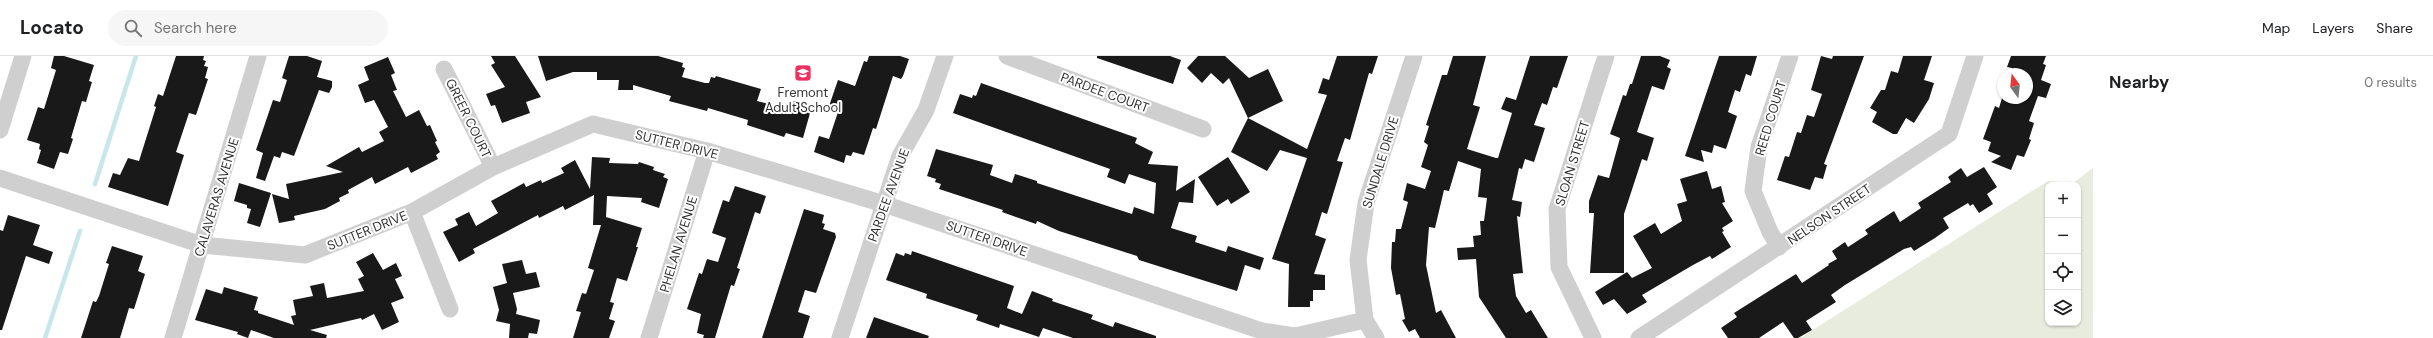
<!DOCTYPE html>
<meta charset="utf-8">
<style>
body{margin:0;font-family:"DM Sans",sans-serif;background:#f6f6f6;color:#202124}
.controls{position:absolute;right:12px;bottom:12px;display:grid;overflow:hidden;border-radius:8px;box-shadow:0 1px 3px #0004}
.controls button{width:36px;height:36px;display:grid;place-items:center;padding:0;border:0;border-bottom:1px solid #e0e0e0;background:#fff;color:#202124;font:20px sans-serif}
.compass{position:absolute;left:1997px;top:12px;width:36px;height:36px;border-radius:50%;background:#fff;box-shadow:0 1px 3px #0004;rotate:345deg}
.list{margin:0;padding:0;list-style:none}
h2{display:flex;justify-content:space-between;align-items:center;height:52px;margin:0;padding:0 16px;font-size:17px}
h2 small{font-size:13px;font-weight:400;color:#757577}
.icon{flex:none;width:22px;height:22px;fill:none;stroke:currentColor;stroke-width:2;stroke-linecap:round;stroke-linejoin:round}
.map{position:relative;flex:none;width:2093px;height:282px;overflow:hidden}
header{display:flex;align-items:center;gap:24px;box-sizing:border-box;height:56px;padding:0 20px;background:#fff;border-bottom:1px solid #e0e0e0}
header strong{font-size:19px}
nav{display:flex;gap:22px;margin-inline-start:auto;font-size:14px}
.search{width:280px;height:36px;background:#f6f6f6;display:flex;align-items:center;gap:10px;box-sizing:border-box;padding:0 14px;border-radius:22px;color:#757577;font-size:15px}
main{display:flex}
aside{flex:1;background:#fff}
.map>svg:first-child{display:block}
.green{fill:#e8ecde;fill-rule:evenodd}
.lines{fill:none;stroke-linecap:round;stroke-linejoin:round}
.stream{stroke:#cae6ed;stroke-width:4.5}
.building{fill:#191919}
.minor{stroke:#cfcfcf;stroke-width:17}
.labels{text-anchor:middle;stroke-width:4;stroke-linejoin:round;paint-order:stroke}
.poi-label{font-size:13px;fill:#323232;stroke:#fff}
.street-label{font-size:13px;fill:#323232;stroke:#fff}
</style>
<header>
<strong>Locato</strong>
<div class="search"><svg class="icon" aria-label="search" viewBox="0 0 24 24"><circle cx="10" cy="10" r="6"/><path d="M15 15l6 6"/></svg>Search here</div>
<nav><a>Map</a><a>Layers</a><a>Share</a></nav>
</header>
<main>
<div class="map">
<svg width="2093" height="282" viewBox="0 0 2093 282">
<rect width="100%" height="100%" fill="#fff"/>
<!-- green -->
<path class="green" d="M2093,112v170h-293l248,-157 25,2zM2048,129h30v138h-30z"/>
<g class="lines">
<!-- stream -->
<g class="stream">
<polyline points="95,128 136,0"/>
<polyline points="45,282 80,175"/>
</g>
</g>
<!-- building -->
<g class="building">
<polygon points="54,0 64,0 94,9 89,25 92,26 86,46 82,45 71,82 73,83 68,98 60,96 54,113 37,107 41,94 39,93 40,88 27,84 38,51 44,53 56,14 51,12"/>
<polygon points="176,0 204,0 203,4 206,5 204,10 208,11 205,22 208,23 196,59 189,57 176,96 184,99 168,150 108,131 113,117 120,119 128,102 139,105 156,51 154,50 158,38 163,40"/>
<polygon points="289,0 307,0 322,5 317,21 332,25 332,31 329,37 319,34 294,100 282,96 280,102 274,100 265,125 256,122 263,97 256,94 273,44 280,46 287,24 282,22"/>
<polygon points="491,0 515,0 541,41 526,46 530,57 502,67 495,49 491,50 486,38 505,31 491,9 495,7"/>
<polygon points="538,0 658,0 683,7 682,11 685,12 682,21 705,27 709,27 711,21 715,22 716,20 761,33 757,45 791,54 793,45 812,50 803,82 786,77 784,81 747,69 748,64 708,52 707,55 669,45 671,40 633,29 633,34 618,34 619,24 597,24 597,16 573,16 546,25"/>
<polygon points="869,0 900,0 909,3 903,20 901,23 893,20 876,73 873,72 864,99 853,96 851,100 846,99 844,107 814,96 819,80 829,83 838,56 828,53 838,24 855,30 864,5 867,6"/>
<polygon points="1097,0 1170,0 1181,4 1173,28 1097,2"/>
<polygon points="1198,0 1225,0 1249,22 1268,13 1283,45 1248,62 1229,22 1223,28 1211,17 1202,27 1187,12"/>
<polygon points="1337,0 1378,0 1372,18 1369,17 1350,84 1345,82 1337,105 1343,106 1327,158 1322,156 1315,179 1326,183 1314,218 1325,219 1325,234 1313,234 1313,245 1310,245 1310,251 1288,251 1289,208 1272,203 1307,102 1280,94 1267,115 1231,96 1248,62 1307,93 1327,39 1318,37 1323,22 1329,24"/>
<polygon points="1453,0 1486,0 1473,49 1480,51 1467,93 1496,102 1498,102 1512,57 1501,53 1506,41 1516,44 1530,0 1568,0 1557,32 1553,31 1547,49 1542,47 1534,69 1545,72 1534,106 1525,103 1522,113 1519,112 1512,144 1522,146 1520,161 1517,160 1523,217 1513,218 1516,240 1526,257 1531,254 1548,282 1506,282 1479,241 1476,203 1458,204 1457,192 1474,191 1473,180 1481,179 1480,165 1484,165 1487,142 1478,141 1481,113 1458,105 1449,135 1444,134 1435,172 1429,171 1426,209 1436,257 1441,254 1456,282 1420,282 1415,273 1409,276 1402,264 1405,263 1400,238 1396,239 1391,212 1392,186 1395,186 1396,173 1401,173 1408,146 1403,144 1407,127 1425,133 1431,115 1421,111 1428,89 1424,86 1429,70 1426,69 1442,19 1447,19"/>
<polygon points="1641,0 1660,0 1670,4 1667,11 1671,13 1664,34 1652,30 1637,76 1654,82 1647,105 1642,103 1624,158 1624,217 1590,217 1594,157 1589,157 1589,145 1598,119 1609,122 1620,82 1610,78 1623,39 1626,40 1630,28 1632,28"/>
<polygon points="1719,0 1757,0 1751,20 1746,18 1740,36 1735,34 1728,56 1737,60 1726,93 1714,89 1712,97 1701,94 1704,106 1685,100"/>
<polygon points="1821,0 1832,3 1833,0 1864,0 1824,108 1827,109 1823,123 1815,121 1810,134 1777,124 1785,100 1789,101 1797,76 1801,77 1807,59 1814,61 1822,38 1811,34"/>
<polygon points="1903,0 1932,0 1924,24 1934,27 1929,43 1914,67 1906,62 1897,78 1893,78 1872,66 1877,56 1870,52 1881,34 1885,34 1891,15 1898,17"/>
<polygon points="2011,0 2046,0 2043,8 2046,9 2041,24 2051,28 2046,42 2038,40 2029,65 2034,67 2029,83 2031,84 2024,101 2017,99 2011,114 1991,106 2001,100 1988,95 1991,86 1983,83 1995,50 1999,52 2002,42 2027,42 2027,18 2010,18 2012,12 2007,11"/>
<polygon points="388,1 395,17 391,19 397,34 393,35 406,61 419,54 427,70 430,69 437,85 435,86 440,96 436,99 438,103 411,117 408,111 375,128 372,121 348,134 349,137 339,142 340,145 325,153 294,160 295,164 279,167 272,138 289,143 286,128 343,116 326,110 359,91 362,96 384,85 379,76 388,71 374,44 365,47 358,29 369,24 364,11"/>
<polygon points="981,27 1137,82 1135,87 1153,96 1148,108 1178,110 1176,135 1195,123 1193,147 1179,146 1171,172 1197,180 1195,186 1226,196 1228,190 1264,202 1260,214 1245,209 1237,235 1139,204 1137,200 1059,175 1037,165 1036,168 1002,156 1003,154 939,133 941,128 935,126 936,123 927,120 936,93 993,109 990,119 1012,127 1015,118 1037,125 1037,127 1132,158 1134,151 1154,158 1156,127 1129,118 1125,128 1107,121 1110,113 953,57 960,38 972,42 973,39 976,40"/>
<polygon points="592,101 610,102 609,107 638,108 639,106 654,111 653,114 665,118 663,121 668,123 659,152 641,146 642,142 607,140 606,161 642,172 636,191 638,191 627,225 617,222 610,246 614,247 609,263 615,265 609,282 573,282 581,256 576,255 582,237 586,238 594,214 588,212 601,169 593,169 594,139 565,154 563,150 539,162 538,159 473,193 475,197 459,206 443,176 458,169 455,163 469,156 476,170 498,157 491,145 524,127 526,131 541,124 542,127 564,117 561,112 575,104 590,133"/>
<polygon points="1228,101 1250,136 1231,148 1228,143 1217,150 1198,121"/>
<polygon points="1984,111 1997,131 1987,138 1993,148 1979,157 1973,148 1970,150 1968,147 1943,162 1949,172 1935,182 1914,195 1911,191 1904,193 1845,229 1831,239 1836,246 1806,265 1812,274 1798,282 1794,282 1783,266 1759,282 1728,282 1721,272 1737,261 1734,257 1796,218 1802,227 1829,209 1828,208 1837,203 1832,195 1845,186 1848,191 1868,178 1865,174 1894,155 1900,166 1921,152 1918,147 1951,126 1948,121 1961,112 1967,121"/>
<polygon points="1707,115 1712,133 1721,130 1725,146 1722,147 1733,165 1722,172 1724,175 1722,176 1731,191 1712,203 1710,200 1693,209 1642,239 1647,246 1627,258 1614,243 1603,249 1595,236 1627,216 1632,222 1652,212 1633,180 1655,167 1661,178 1682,165 1677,148 1687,145 1680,123"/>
<polygon points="239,127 271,137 260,171 247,167 251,153 247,152 247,149 234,145"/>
<polygon points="735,130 766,140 760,158 755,156 737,212 740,213 734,230 731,229 715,282 703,282 704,279 697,277 701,258 687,253 699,217 702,218 707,203 718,206 726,182 712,177 723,144 729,146"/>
<polygon points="804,153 824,159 822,167 825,168 823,173 835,177 836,181 816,237 805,234 798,256 810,260 803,282 762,282"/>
<polygon points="8,159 40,169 33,189 53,196 49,208 26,200 2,274 0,274 0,174 3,175"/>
<polygon points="112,190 143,200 138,215 145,218 134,253 129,252 120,282 81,282 93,245 96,246 99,240 109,208 106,207"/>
<polygon points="912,195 1014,230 1007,252 1022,258 1032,235 1053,243 1052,245 1093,259 1091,263 1113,271 1115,266 1156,280 1156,282 1073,282 1043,272 1039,281 1000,268 999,272 976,264 978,259 926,242 927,238 886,224 896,197 904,200 905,197 911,199"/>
<polygon points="373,197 383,214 396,207 402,220 395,223 404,242 391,247 399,266 382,274 374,258 362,264 361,262 310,274 327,279 326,282 274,282 251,274 248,282 237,278 238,276 195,264 206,233 222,238 224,231 258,241 254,254 258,255 258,257 294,269 291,260 296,259 293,244 313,240 310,230 324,227 327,242 364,235 358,223 364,220 356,206"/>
<polygon points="522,204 526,218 536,216 540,231 513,237 517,253 516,258 540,264 537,278 529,277 528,282 509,282 510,268 496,265 499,254 493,231 507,227 502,208"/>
<polygon points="874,261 929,280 928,282 866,282"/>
</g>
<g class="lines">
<!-- minor -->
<g class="minor">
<polyline points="1007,0 1203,73"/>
<polyline points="444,13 493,111"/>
<polyline points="0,74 23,0"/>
<polyline points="0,122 202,189 305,199 412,156 493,111 593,68 707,95 884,148 1262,275 1295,280 1365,264"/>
<polyline points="412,156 450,253"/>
<polyline points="1779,191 1770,176 1753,135 1759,91 1790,0"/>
<polyline points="173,282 258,0"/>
<polyline points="649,282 707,95"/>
<polyline points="840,282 900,100 926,54 945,0"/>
<polyline points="1376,282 1365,264 1358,204 1366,147 1414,0"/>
<polyline points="1593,282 1559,211 1557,153 1606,0"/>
<polyline points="1639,282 1949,78 1975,0"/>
</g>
</g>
<!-- icons -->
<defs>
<g id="school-square" transform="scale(0.9)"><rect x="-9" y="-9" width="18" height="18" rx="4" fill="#ee2f60" stroke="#fff"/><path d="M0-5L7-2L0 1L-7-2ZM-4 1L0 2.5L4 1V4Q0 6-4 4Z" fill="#fff"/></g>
</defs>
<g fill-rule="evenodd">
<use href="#school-square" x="803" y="17"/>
</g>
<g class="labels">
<!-- poi labels -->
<g class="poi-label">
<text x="803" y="41">Fremont<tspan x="803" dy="15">Adult School</tspan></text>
</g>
<!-- street labels -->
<g class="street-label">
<text transform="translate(1105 36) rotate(20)" y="5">PARDEE COURT</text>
<text transform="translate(469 62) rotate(64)" y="5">GREER COURT</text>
<text transform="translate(1770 62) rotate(-73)" y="5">REED COURT</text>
<text transform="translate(677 88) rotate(14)" y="5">SUTTER DRIVE</text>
<text transform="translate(1380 106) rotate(-73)" y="5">SUNDALE DRIVE</text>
<text transform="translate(1572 107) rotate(-73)" y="5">SLOAN STREET</text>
<text transform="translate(888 139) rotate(-70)" y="5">PARDEE AVENUE</text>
<text transform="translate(216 141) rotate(-73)" y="5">CALAVERAS AVENUE</text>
<text transform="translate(1829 158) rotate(-34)" y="5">NELSON STREET</text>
<text transform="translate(367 174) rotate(-22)" y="5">SUTTER DRIVE</text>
<text transform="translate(987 182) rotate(19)" y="5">SUTTER DRIVE</text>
<text transform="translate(678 188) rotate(-73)" y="5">PHELAN AVENUE</text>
</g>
</g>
</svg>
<div class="controls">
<button>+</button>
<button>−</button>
<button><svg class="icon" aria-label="locate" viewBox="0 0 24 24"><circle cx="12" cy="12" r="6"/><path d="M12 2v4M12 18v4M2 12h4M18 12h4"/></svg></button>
<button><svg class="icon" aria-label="layers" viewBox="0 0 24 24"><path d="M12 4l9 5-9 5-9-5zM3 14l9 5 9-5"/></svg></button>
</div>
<svg class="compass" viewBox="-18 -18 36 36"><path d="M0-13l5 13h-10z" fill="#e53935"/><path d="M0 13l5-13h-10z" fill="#757577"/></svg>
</div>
<aside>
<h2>Nearby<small>0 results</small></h2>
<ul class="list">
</ul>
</aside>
</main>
